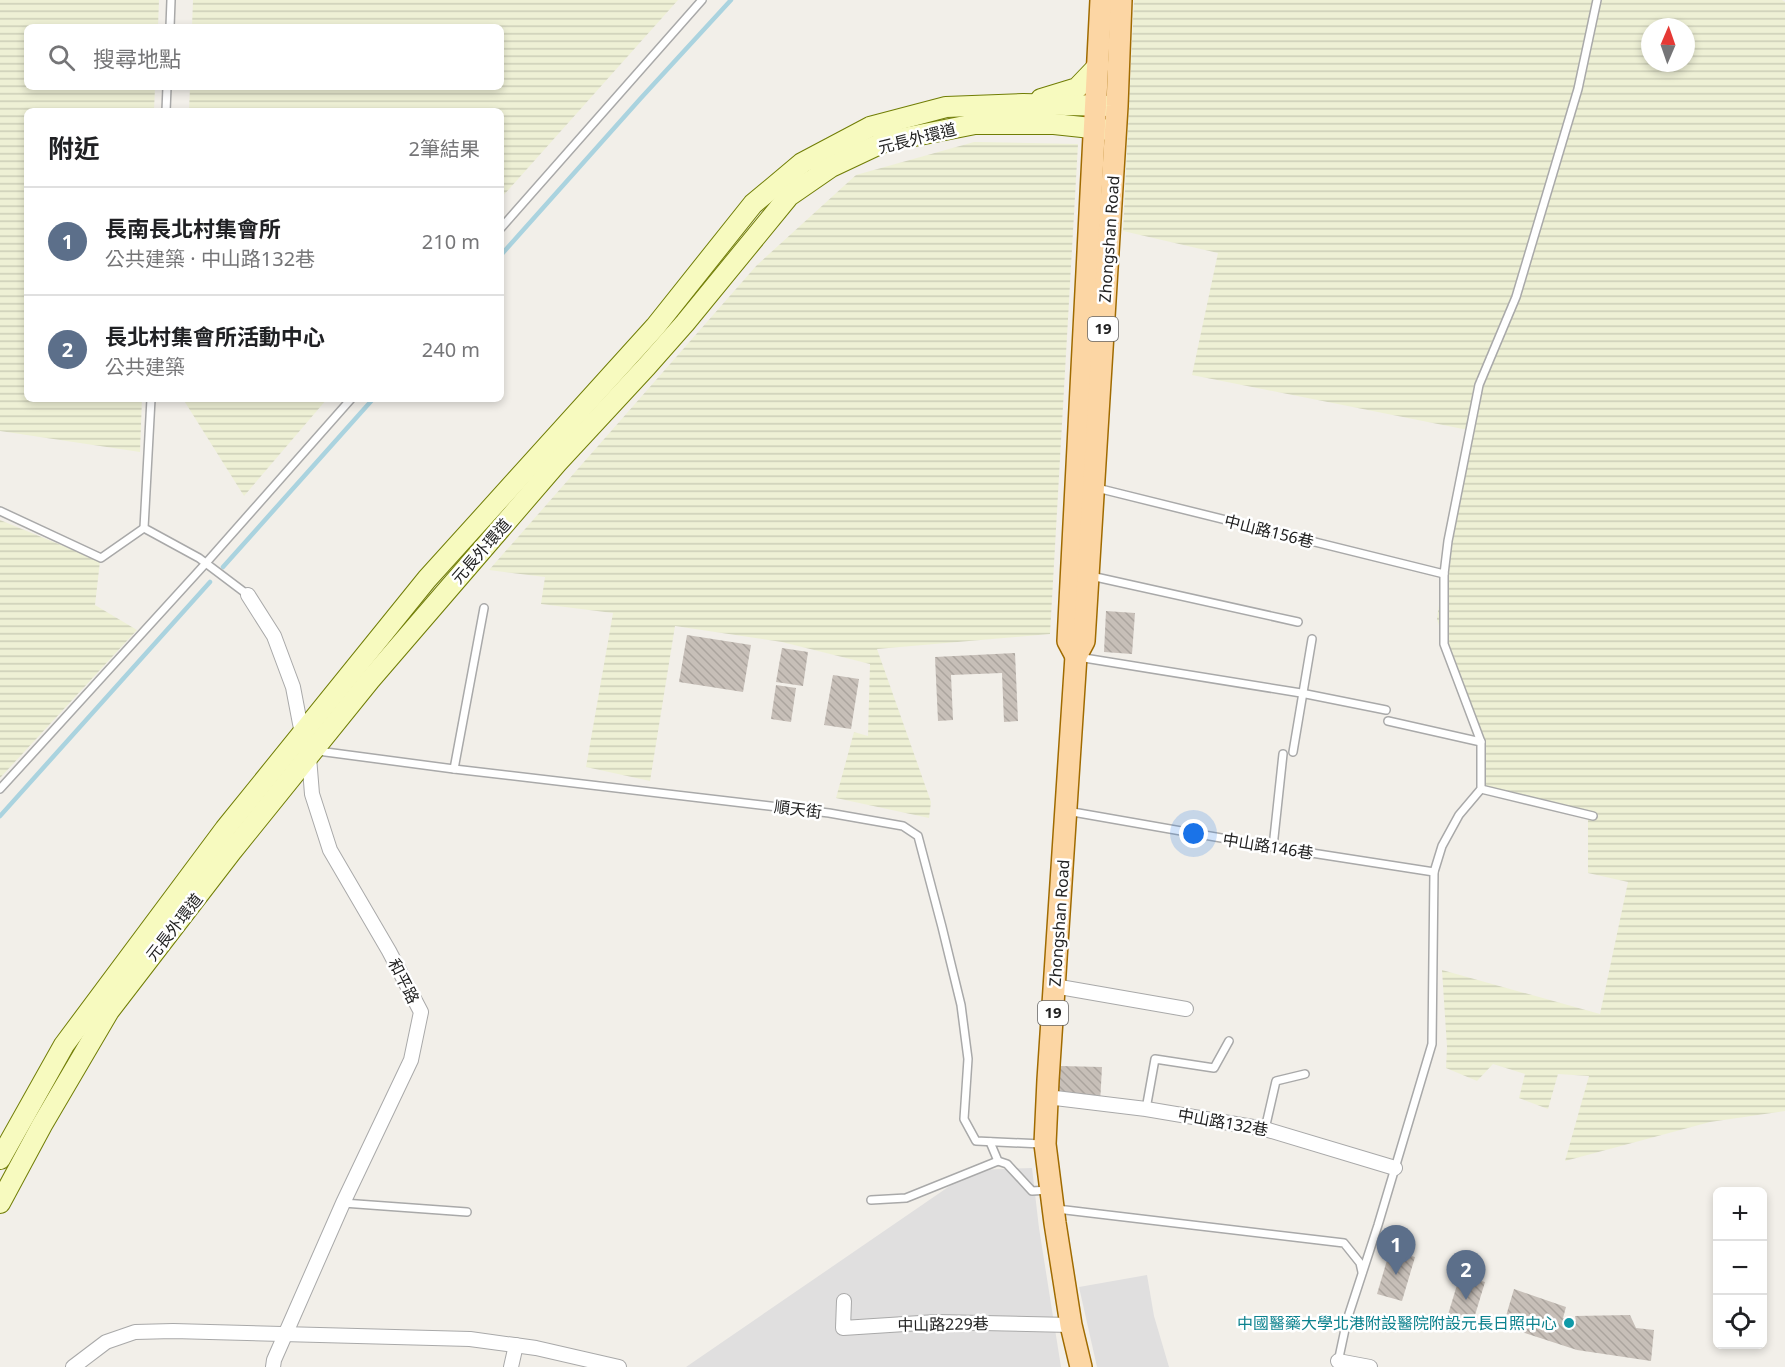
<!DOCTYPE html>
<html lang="zh-TW">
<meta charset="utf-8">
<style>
body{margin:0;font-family:"Noto Sans","Noto Sans TC",sans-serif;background:#f2f2f2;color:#202124}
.controls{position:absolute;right:18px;bottom:18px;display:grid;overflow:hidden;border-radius:9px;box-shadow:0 3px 9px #0003}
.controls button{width:54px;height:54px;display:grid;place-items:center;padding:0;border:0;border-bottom:2px solid #e0e0e0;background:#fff;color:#202124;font:30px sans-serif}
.compass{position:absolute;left:1641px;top:18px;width:54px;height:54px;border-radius:50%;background:#fff;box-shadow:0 3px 9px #0003;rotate:2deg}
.you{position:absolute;left:1194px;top:834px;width:21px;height:21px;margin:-15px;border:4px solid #fff;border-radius:50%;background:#1a73e8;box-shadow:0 0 0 9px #1a73e833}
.badge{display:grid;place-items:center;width:39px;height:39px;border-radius:50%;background:#d40000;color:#fff;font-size:20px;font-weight:700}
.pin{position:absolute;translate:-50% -50px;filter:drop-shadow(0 2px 3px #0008)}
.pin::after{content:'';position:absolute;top:32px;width:21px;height:18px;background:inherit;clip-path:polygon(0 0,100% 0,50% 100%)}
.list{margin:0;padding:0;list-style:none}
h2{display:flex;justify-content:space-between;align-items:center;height:78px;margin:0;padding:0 24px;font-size:26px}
h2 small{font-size:20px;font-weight:400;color:#757577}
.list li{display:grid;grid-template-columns:39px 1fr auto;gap:18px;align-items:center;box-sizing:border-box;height:108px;padding:0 24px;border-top:2px solid #e0e0e0}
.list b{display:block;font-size:22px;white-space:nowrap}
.list p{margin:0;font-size:20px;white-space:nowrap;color:#757577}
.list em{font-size:20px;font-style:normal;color:#757577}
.icon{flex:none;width:33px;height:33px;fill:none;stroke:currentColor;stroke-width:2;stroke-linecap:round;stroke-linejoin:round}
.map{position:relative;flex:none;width:1785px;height:1367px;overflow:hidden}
.search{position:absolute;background:#fff;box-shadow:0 3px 9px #0003;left:24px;top:24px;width:480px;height:66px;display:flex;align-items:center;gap:15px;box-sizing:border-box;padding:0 21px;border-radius:9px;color:#757577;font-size:22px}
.panel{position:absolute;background:#fff;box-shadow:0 3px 9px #0003;left:24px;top:108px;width:480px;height:294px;border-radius:9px}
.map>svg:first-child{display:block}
.residential{fill:#e0dfdf}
.farmland{fill:url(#farmland-rules);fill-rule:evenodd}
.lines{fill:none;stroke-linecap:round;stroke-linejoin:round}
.stream{stroke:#aad3df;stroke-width:4.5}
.building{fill:url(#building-back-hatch)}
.lane-casing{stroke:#a9a9a9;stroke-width:10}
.street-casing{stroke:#a9a9a9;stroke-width:16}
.secondary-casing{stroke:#707d05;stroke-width:22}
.primary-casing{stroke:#a06b00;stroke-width:24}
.lane{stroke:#fff;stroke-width:7}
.street{stroke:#fff;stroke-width:14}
.secondary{stroke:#f7fabf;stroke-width:20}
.primary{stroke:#fcd6a4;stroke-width:21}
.culture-dot{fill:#0f9aa8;stroke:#fff;stroke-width:2}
.labels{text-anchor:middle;stroke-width:5;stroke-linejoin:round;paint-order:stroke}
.shield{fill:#fff;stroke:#646464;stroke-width:1.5}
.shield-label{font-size:15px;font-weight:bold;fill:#222}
.street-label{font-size:16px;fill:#222;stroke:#fff}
.culture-label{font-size:16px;fill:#0d838f;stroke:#fff;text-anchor:end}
</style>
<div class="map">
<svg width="1785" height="1367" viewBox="0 0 1785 1367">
<defs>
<pattern id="farmland-rules" width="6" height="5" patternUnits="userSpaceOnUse" patternTransform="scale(1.5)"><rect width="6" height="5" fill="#eef0d5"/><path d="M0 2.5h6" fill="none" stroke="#ccceb7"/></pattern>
<pattern id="building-back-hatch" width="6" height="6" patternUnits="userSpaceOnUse" patternTransform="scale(1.5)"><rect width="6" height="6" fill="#c7bfb8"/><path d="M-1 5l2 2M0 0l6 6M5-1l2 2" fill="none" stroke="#aba49e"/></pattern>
</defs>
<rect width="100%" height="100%" fill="#f2efe9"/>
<!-- residential -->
<g class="residential">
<polygon points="1032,1168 1039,1228 1061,1367 686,1367 973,1170"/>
<polygon points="1147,1275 1154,1316 1169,1367 1097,1367 1079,1287"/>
</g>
<!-- farmland -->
<g class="farmland">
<polygon points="0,0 159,0 158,27 27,27 27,87 155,87 154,111 27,111 27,399 142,399 140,452 0,431"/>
<polygon points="193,0 678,0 501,198 501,111 189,111 190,87 501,87 501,27 192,27"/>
<path d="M1134,0h648l3,2v1109l-75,11 -145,39 24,-85 -31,-2 -10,35 -29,-11 6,-24 -32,-10 -16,17 -31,-13 1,-21 -5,-77 158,44 28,-132 -40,-9v-54l-112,-33 1,-38 -40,-129 17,-122 19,-66 -281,-56 26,-122 -95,-22zM1650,27h36v36h-36z"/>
<polygon points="974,142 1078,144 1050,634 877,649 931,802 929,818 836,798 854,732 868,736 870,664 782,642 675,626 650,781 586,767 613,613 541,604 545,577 489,570 757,265 856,175"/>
<polygon points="183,399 327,399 244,496"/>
<polygon points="0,520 100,561 95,605 137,630 0,778"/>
</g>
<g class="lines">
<!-- stream -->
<g class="stream">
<polyline points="501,255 641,98 731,0"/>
<polyline points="223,567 373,399"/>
<polyline points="0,816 210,582"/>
</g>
</g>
<!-- building -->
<g class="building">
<polygon points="1106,611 1135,613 1132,654 1104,652"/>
<polygon points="687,635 751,645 743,692 679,682"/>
<polygon points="782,648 808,652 803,686 776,682"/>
<polygon points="1015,653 1018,721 1004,722 1002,673 951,675 953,720 938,721 935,657"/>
<polygon points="833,675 859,679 851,729 824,725"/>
<polygon points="776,685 796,688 791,722 771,719"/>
<polygon points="1060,1066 1102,1067 1100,1103 1057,1093"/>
<polygon points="1390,1250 1415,1257 1402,1301 1377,1294"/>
<polygon points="1460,1275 1485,1282 1472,1325 1447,1318"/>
<polygon points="1514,1289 1566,1307 1563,1318 1576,1321 1575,1316 1630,1315 1636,1328 1654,1330 1651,1361 1577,1350 1503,1326"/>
</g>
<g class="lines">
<!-- lane casing -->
<g class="lane-casing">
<g id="lane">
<polyline points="170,27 171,0"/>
<polyline points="166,111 167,87"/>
<polyline points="501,228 702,0"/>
<polyline points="151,399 144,528 199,558 248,595"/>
<polyline points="1097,488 1444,574"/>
<polyline points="0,511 101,558 144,528"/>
<polyline points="1091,576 1298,622"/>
<polyline points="1078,657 1301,693 1386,710"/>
<polyline points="1388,721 1481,742"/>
<polyline points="318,751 454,769 829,813 903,826 918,836 942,927 961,1005 968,1059 964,1119 976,1141 1042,1144"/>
<polyline points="1293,752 1312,639"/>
<polyline points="454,769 484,608"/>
<polyline points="0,789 206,563 351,399"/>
<polyline points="1481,789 1593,816"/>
<polyline points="1067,811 1273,847 1434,872"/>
<polyline points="1273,847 1283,754"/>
<polyline points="1146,1109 1155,1059 1214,1068 1229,1041"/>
<polyline points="1265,1129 1276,1081 1305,1074"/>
<polyline points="990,1142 998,1161 1007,1164 1032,1191 1050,1190"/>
<polyline points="871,1200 906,1198 998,1161"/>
<polyline points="343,1203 467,1212"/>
<polyline points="1057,1209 1344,1243 1360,1263 1362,1272"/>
<polyline points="1338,1362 1347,1320 1378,1225 1432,1044 1434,872 1442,846 1459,815 1481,789 1481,742 1444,644 1444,574 1448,541 1479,385 1516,297 1578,89 1597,0"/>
</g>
</g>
<!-- street casing -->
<g class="street-casing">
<g id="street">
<polyline points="248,595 274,636 293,687 302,734 309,757 312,794 330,850 389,951 421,1012 411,1060 343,1203 274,1360 273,1367"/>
<polyline points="1054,986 1186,1009"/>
<polyline points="1047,1097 1146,1109 1265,1129 1395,1168"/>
<polyline points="844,1301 843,1328 936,1322 1071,1325"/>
<polyline points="1338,1361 1370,1367"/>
<polyline points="73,1367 106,1342 135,1332 173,1331 470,1339 536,1348 619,1367"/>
<polyline points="511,1367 516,1345"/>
</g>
</g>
<!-- secondary casing -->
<g class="secondary-casing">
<g id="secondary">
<polyline points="1041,99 1077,88 1099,65"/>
<polyline points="0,1159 64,1045 225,829 427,579 655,327 753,204 802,163 870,127 946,107 1023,104 1111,106"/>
<polyline points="0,1203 42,1125 109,1011 232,851 370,680 557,463 647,366 685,323 789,196 831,167 884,142 975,124 1054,124 1110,130"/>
</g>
</g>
<!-- primary casing -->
<g class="primary-casing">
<g id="primary">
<polyline points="1076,656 1068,641 1101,0"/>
<polyline points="1081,1367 1071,1325 1055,1223 1045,1144 1048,1080 1076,656 1084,641 1117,106 1121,0"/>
</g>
</g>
<!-- lane -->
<use href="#lane" class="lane"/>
<!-- street -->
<use href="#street" class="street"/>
<!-- secondary -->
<use href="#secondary" class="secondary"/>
<!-- primary -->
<use href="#primary" class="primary"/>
</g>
<!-- markers -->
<circle class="culture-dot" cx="1569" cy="1323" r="6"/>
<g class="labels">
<!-- shield labels -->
<g class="shield">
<rect x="1088" y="317" width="30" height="24" rx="4.5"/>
<rect x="1038" y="1001" width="30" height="24" rx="4.5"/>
</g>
<g class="shield-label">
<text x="1103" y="334">19</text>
<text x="1053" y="1018">19</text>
</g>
<!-- street labels -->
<g class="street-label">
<text transform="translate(917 138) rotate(-14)" y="6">元長外環道</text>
<text transform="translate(1109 239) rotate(-86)" y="6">Zhongshan Road</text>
<text transform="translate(1269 531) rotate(14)" y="6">中山路156巷</text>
<text transform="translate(481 551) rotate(-49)" y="6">元長外環道</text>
<text transform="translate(798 809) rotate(7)" y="6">順天街</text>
<text transform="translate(1268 846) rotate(9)" y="6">中山路146巷</text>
<text transform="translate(1059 923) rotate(-86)" y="6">Zhongshan Road</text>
<text transform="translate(174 927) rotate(-52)" y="6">元長外環道</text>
<text transform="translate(404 981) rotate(63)" y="6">和平路</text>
<text transform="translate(1223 1122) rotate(10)" y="6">中山路132巷</text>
<text transform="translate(943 1324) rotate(-1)" y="6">中山路229巷</text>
</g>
<!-- culture labels -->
<g class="culture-label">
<text x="1557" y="1329">中國醫藥大學北港附設醫院附設元長日照中心</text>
</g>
</g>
</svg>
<div class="controls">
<button>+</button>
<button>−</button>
<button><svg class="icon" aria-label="locate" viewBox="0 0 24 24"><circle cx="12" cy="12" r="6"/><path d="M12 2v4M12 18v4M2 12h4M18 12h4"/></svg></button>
</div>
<svg class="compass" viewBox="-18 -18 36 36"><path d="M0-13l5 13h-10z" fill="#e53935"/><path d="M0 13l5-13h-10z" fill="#757577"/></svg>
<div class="you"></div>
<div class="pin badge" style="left:1396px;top:1275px;background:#5c6f8a">1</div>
<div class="pin badge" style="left:1466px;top:1300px;background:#5c6f8a">2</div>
<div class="search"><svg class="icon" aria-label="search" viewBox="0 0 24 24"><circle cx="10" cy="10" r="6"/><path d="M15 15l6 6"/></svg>搜尋地點</div>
<section class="panel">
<h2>附近<small>2筆結果</small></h2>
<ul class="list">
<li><span class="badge" style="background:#5c6f8a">1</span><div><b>長南長北村集會所</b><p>公共建築 · 中山路132巷</p></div><em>210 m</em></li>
<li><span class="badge" style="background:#5c6f8a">2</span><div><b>長北村集會所活動中心</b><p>公共建築</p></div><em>240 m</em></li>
</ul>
</section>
</div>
